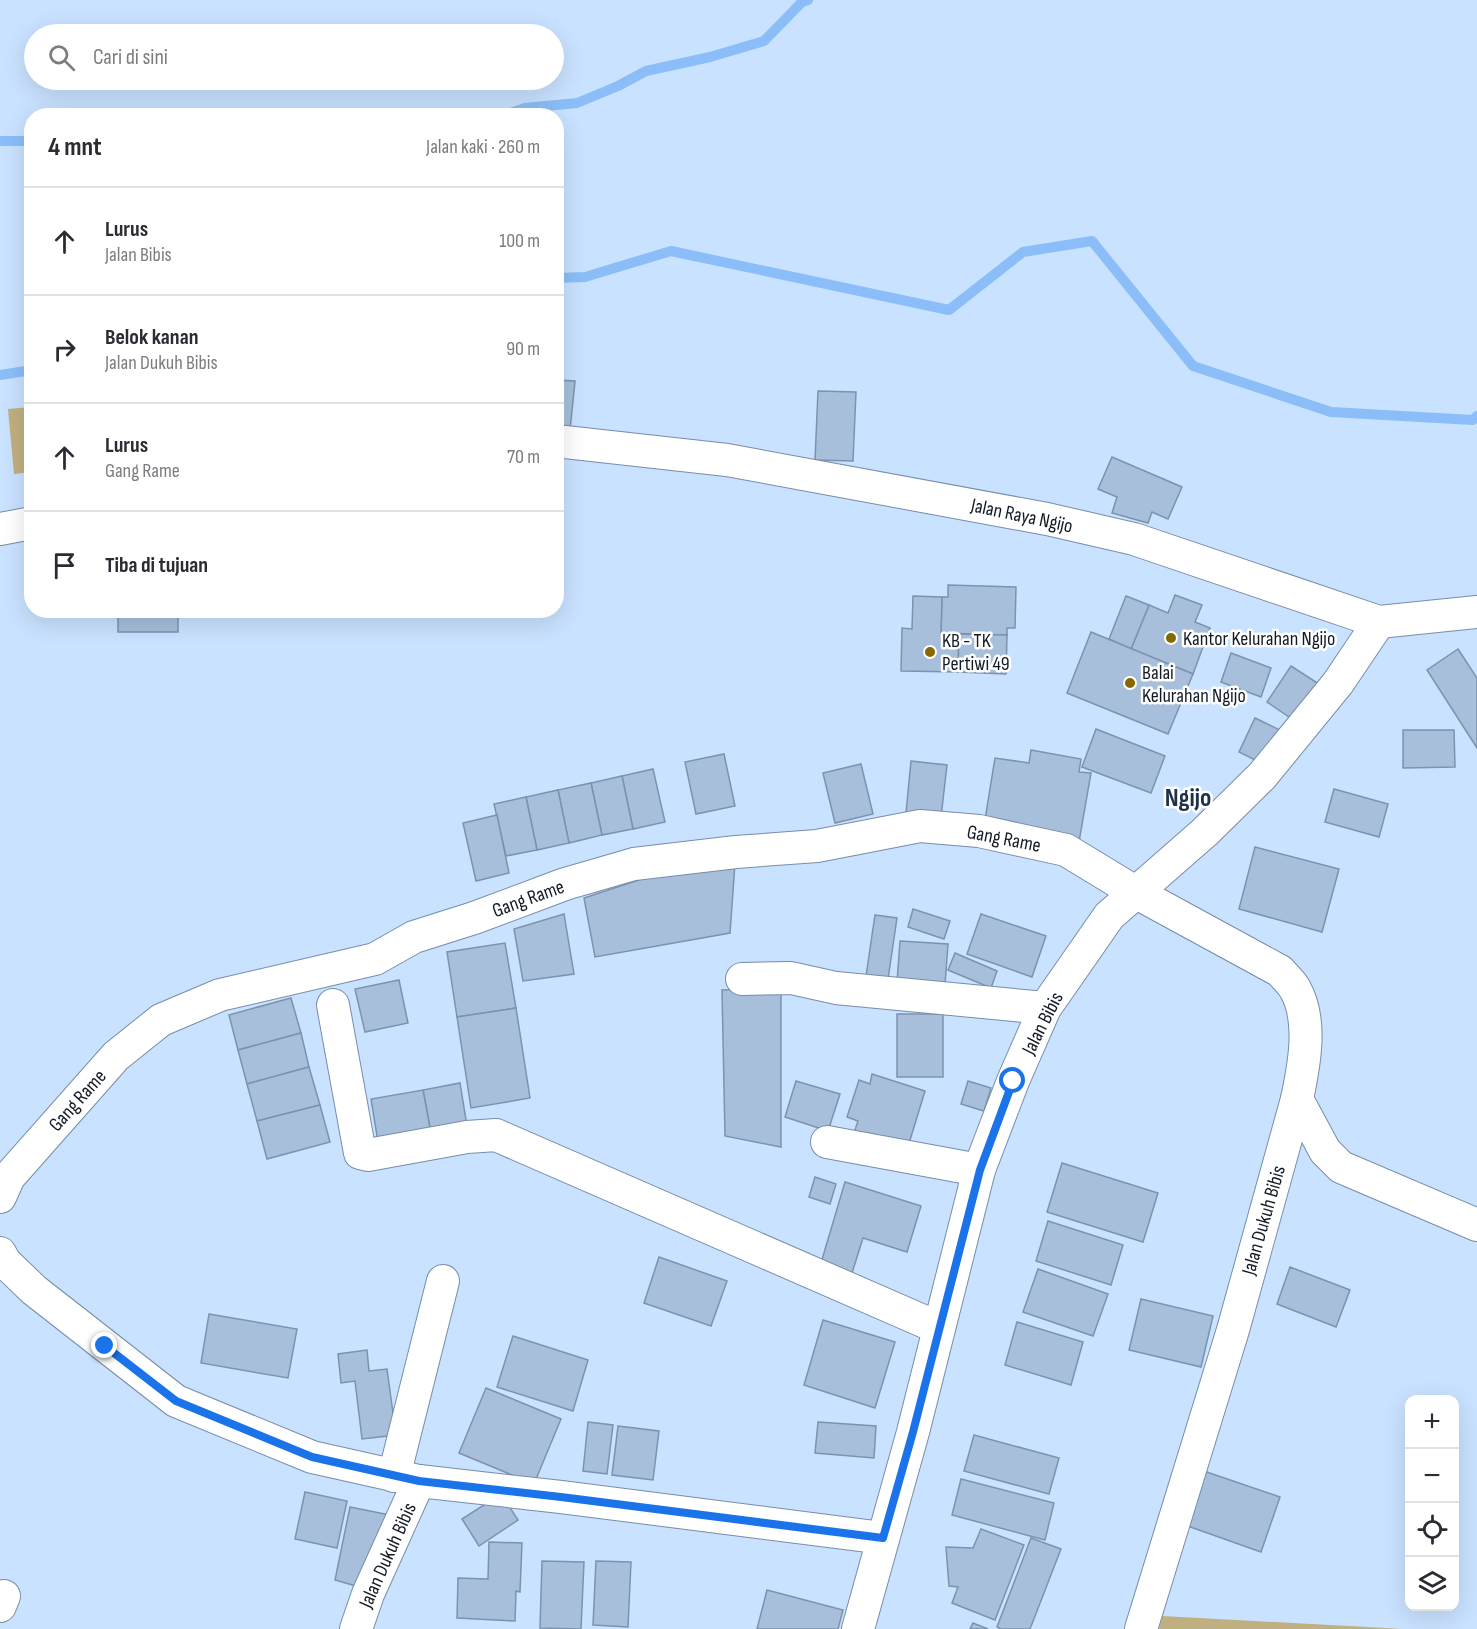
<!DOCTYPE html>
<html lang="id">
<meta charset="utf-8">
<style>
body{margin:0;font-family:"Sofia Sans Condensed",sans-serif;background:#f2f2f3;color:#2b2b33}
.controls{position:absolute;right:18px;bottom:18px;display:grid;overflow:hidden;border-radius:12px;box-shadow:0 6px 24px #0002}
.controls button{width:54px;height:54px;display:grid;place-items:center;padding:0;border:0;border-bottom:2px solid #e1e1e2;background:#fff;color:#2b2b33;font:30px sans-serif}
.stop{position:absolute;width:18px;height:18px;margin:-14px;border:4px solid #1a73e8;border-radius:50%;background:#fff}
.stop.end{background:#1a73e8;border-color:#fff;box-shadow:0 2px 6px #0008}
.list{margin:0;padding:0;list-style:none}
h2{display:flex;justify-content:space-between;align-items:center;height:78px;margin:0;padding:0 24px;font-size:26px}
h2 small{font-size:20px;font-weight:400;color:#7c7c81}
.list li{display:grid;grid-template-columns:39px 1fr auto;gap:18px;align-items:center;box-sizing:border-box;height:108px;padding:0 24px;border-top:2px solid #e1e1e2}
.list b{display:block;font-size:22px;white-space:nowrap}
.list p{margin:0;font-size:20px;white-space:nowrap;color:#7c7c81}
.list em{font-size:20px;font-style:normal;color:#7c7c81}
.icon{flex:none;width:33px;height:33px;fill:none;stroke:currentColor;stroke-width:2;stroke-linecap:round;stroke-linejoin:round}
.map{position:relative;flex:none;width:1477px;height:1629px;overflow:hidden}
.search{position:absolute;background:#fff;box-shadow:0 6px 24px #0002;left:24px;top:24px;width:540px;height:66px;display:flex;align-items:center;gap:15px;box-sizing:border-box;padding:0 21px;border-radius:33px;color:#7c7c81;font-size:22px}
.panel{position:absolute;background:#fff;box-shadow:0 6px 24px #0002;left:24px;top:108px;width:540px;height:510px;border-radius:24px}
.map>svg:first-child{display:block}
.green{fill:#c0af80}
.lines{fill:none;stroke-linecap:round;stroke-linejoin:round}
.stream{stroke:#8bbef8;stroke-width:10}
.building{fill:#a7bfdb;stroke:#7c93ae;stroke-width:1.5}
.minor-casing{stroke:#778da8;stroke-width:34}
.minor{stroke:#fff;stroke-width:32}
.route{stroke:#1a73e8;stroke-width:8}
.poi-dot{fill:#846902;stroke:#fff;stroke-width:2}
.labels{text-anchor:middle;stroke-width:5;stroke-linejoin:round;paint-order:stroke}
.street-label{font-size:20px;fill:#121b25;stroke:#fff}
.poi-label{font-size:20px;fill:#121b25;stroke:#fff;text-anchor:start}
.district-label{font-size:26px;font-weight:bold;fill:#1e3148;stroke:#fff}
</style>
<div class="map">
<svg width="1477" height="1629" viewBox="0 0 1477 1629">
<rect width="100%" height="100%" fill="#c9e2ff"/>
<!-- green -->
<g class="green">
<polygon points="31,407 31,472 14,474 8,409"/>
<polygon points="1162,1616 1386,1628 1401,1629 1159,1629"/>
</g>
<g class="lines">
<!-- stream -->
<g class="stream">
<polyline points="501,116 525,108 577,103 618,86 646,71 710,57 764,41 802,2 808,0"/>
<polyline points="0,141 32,141"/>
<polyline points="556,278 585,277 671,251 949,310 1023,252 1092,241 1193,366 1331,412 1473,420 1477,416"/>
<polyline points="0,375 32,370"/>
</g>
</g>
<!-- building -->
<g class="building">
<polygon points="556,380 575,381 570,430 556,429"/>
<polygon points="818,391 856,392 853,461 815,460"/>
<polygon points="1112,457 1182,487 1168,519 1152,512 1148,523 1112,513 1117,497 1098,489"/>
<polygon points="948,585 1016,587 1015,628 1007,628 1007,635 941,633 942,597 948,597"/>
<polygon points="1175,595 1202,605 1195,622 1210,628 1193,674 1131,649 1149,605 1168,613"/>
<polygon points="913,596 942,597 941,633 959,634 958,672 901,671 902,628 912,629"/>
<polygon points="1126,596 1149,605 1131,649 1109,639"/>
<rect x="118" y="610" width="60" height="22"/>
<polygon points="1091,632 1193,674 1168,734 1067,693"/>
<polygon points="959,634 1007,635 1006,674 958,672"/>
<polygon points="1458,649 1477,678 1477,748 1427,670"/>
<polygon points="1231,653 1271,668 1261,697 1221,682"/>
<polygon points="1291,666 1319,684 1295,721 1267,702"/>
<polygon points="1255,718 1282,731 1265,765 1239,752"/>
<polygon points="1096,729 1165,756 1151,793 1082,767"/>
<polygon points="1403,730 1454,730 1455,767 1403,768"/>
<polygon points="1031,750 1081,759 1079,772 1091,773 1079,842 984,826 995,758 1029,763"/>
<polygon points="724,754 735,806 696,814 685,762"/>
<polygon points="911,761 947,765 941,817 906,813"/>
<polygon points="861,764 873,814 835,823 823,773"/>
<polygon points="653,769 665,822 633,829 622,776"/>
<polygon points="622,776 633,829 602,835 591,783"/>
<polygon points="591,783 602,835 569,843 558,790"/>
<polygon points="1334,789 1388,804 1379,837 1325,822"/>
<polygon points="558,790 569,843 537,850 526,797"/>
<polygon points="526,797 537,850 506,856 494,804"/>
<polygon points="497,815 509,873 476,881 463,823"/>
<polygon points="1255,847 1339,869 1322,932 1239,909"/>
<polygon points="735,863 730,933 595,957 584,898 666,871"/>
<polygon points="913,909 950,921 944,939 908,927"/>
<polygon points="564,914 574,974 523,981 514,929"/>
<polygon points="981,914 1046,936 1032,977 967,954"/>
<polygon points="875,915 897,918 888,979 866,976"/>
<polygon points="900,941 948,944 945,985 897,982"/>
<polygon points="505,943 516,1008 457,1017 447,952"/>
<polygon points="955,953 997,971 991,988 948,970"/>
<polygon points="399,980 408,1023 365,1032 355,989"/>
<polygon points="781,989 781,1147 725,1136 722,990"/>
<polygon points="291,998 301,1033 238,1050 229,1015"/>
<polygon points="516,1008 530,1098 471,1108 457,1017"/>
<rect x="897" y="1014" width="46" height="63"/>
<polygon points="301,1033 309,1067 247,1084 238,1050"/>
<polygon points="309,1067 320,1105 257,1121 247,1084"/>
<polygon points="872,1074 925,1091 907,1150 854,1133 858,1121 847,1117 859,1080 870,1084"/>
<polygon points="796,1081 840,1094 828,1131 785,1117"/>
<polygon points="968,1081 991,1088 984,1111 961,1104"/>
<polygon points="460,1083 467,1126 431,1133 423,1090"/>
<polygon points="423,1090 431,1133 378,1142 371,1099"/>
<polygon points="320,1105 330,1142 267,1159 257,1121"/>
<polygon points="1062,1163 1158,1193 1143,1242 1047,1212"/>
<polygon points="815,1177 836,1184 830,1204 809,1197"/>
<polygon points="845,1182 921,1206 907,1252 863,1238 852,1273 821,1263"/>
<polygon points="1048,1221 1123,1245 1111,1285 1036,1261"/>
<polygon points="659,1257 727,1281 711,1326 644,1303"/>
<polygon points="1290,1267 1350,1290 1336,1327 1277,1304"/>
<polygon points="1038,1269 1108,1294 1093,1336 1023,1312"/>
<polygon points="1141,1299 1213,1316 1201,1367 1129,1350"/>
<polygon points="209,1314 297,1329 288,1378 201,1363"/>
<polygon points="823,1320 895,1342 875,1408 804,1385"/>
<polygon points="1017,1322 1083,1342 1071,1385 1005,1365"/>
<polygon points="513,1336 588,1360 573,1411 497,1387"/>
<polygon points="367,1350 369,1371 387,1369 396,1435 362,1439 355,1381 341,1383 338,1354"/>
<polygon points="486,1388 561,1419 534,1484 459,1453"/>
<polygon points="588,1422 613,1425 607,1474 583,1471"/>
<polygon points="818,1422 876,1426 874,1458 815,1453"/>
<polygon points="618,1426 659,1431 653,1480 612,1475"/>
<polygon points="974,1435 1059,1458 1049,1494 964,1471"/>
<polygon points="1201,1470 1280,1497 1261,1552 1182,1524"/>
<polygon points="961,1479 1054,1503 1045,1540 952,1515"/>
<polygon points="305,1492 347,1501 337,1548 295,1539"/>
<polygon points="501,1494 518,1520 479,1546 462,1519"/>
<polygon points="350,1507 400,1517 363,1588 335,1580"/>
<polygon points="981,1529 1024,1545 995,1620 952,1603 958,1587 949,1586 946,1547 973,1548"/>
<polygon points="1031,1538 1061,1549 1030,1629 1001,1629 997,1627"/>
<polygon points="489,1542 522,1543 520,1592 516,1591 515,1621 457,1618 458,1578 488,1579"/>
<polygon points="542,1561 584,1562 581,1629 540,1628"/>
<polygon points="596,1561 631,1562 628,1627 593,1625"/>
<polygon points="767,1590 843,1610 838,1629 757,1629"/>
<polygon points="973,1623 988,1629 970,1629"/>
</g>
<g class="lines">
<!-- minor casing -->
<g class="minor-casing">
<g id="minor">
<polyline points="556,441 727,460 1047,519 1134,539 1379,622 1477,612"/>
<polyline points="0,529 32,523"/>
<polyline points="742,979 791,978 836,988 1045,1008"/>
<polyline points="333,1005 360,1153 368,1155 467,1137 496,1135 939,1328"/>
<polyline points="1297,1099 1325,1151 1341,1167 1477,1225"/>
<polyline points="827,1142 979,1170"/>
<path d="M0,1197l9,-20 107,-121 45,-36 59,-25 155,-36 39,-22 60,-19 91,-34 69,-20 102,-12 81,-6 103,-20 59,5 87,19 69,42 145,79c5,6 12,12 15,18 18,31 9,77 2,110l-64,231 -92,299"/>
<polyline points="0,1253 5,1262 34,1290 176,1401 312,1457 419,1481 561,1497 883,1538"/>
<polyline points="394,1476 443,1281"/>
<polyline points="0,1606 4,1596"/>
<polyline points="356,1629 368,1594 419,1481"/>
<polyline points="858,1629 913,1432 979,1170 1013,1081 1045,1008 1109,916 1205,832 1262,776 1338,683 1379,622"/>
</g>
</g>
<!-- minor -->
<use href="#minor" class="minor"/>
</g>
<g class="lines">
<!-- route -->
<polyline class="route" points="105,1346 176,1401 312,1457 419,1481 561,1497 883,1538 913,1432 980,1170 1013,1081"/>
</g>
<!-- markers -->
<g class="poi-dot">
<circle cx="1171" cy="638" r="6"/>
<circle cx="930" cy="652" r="6"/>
<circle cx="1130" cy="683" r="6"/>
</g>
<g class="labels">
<!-- street labels -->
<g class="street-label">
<text transform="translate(1022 515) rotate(12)" y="7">Jalan Raya Ngijo</text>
<text transform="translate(1004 838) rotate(11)" y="7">Gang Rame</text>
<text transform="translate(528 898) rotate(-20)" y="7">Gang Rame</text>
<text transform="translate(1042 1023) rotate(-63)" y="7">Jalan Bibis</text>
<text transform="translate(77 1100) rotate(-48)" y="7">Gang Rame</text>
<text transform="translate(1263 1220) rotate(-74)" y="7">Jalan Dukuh Bibis</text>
<text transform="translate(387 1555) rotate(-66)" y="7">Jalan Dukuh Bibis</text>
</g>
<!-- poi labels -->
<g class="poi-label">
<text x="1183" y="645">Kantor Kelurahan Ngijo</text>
<text x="942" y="647">KB - TK<tspan x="942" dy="23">Pertiwi 49</tspan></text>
<text x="1142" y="679">Balai<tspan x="1142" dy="23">Kelurahan Ngijo</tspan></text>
</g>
<!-- district labels -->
<g class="district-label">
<text x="1188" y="806">Ngijo</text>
</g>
</g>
</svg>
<div class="controls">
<button>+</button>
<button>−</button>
<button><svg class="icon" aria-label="locate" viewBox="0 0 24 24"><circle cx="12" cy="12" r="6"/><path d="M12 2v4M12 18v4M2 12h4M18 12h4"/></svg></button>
<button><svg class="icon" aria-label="layers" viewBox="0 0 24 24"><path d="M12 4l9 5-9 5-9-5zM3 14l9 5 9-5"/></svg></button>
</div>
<div class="stop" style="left:1013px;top:1081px"></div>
<div class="stop end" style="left:105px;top:1346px"></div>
<div class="search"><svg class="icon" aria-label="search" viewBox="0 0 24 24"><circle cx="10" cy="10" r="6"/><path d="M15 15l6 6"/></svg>Cari di sini</div>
<section class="panel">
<h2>4 mnt<small>Jalan kaki · 260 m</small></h2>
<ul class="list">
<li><svg class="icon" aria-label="ahead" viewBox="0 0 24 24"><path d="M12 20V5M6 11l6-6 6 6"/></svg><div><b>Lurus</b><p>Jalan Bibis</p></div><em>100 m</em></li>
<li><svg class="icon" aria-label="right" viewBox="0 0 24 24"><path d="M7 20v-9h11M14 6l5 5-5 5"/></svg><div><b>Belok kanan</b><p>Jalan Dukuh Bibis</p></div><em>90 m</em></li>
<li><svg class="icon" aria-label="ahead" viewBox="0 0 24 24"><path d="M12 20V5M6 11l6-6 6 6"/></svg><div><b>Lurus</b><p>Gang Rame</p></div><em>70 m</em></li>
<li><svg class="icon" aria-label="arrive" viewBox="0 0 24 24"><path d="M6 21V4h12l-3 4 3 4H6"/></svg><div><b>Tiba di tujuan</b></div></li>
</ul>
</section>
</div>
